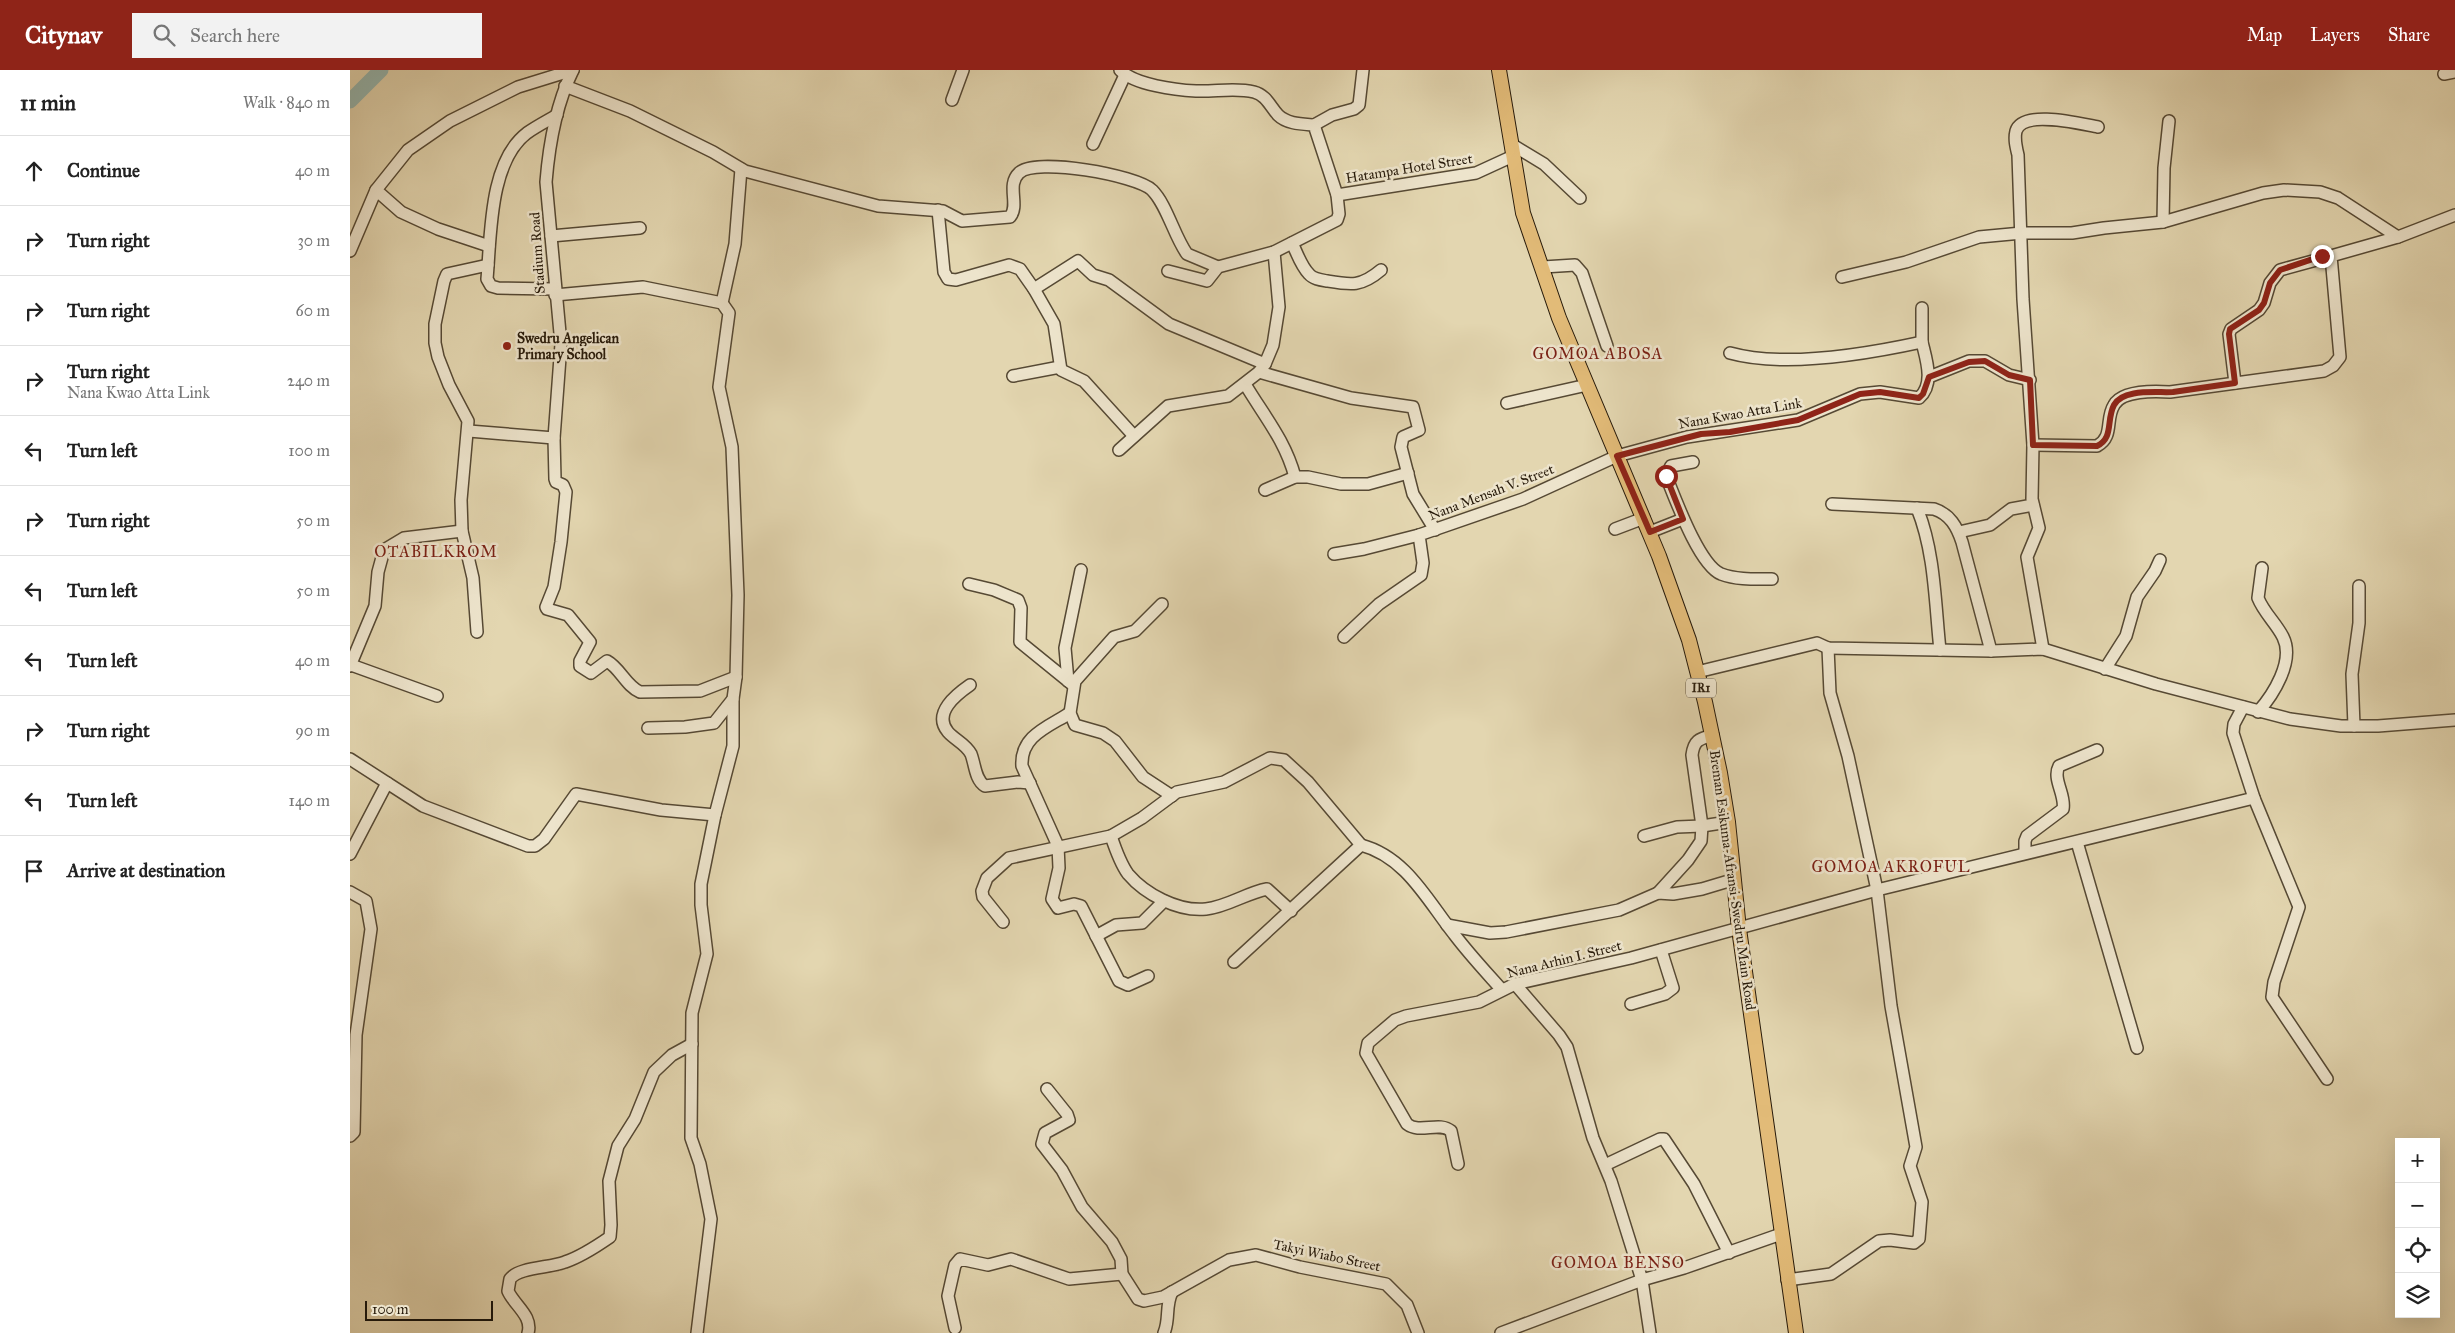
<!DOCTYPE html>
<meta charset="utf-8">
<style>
body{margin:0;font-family:"IM FELL Great Primer",serif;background:#f2f2f2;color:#222}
.controls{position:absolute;right:15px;bottom:15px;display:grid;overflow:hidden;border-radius:0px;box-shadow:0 5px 20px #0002}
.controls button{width:45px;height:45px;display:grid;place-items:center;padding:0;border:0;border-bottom:1px solid #e0e0e0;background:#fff;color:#222;font:25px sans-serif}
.scale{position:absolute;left:15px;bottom:12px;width:128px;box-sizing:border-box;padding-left:5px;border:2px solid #271a0a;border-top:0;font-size:14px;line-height:18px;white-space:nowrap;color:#271a0a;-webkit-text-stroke:4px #ede4cc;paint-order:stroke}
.stop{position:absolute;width:15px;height:15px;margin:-11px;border:4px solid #8f2418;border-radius:50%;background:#fff}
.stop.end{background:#8f2418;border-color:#fff;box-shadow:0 1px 5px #0008}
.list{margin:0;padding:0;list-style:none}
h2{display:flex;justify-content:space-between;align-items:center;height:65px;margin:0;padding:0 20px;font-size:21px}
h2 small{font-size:16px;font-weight:400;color:#767676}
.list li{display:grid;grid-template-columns:32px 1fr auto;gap:15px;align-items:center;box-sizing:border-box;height:70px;padding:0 20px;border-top:1px solid #e0e0e0}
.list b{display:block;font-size:19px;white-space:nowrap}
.list p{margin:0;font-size:16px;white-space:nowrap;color:#767676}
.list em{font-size:16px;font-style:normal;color:#767676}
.icon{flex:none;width:28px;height:28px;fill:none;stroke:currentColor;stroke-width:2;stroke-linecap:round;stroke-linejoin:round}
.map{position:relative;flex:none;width:2105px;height:1263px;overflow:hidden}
header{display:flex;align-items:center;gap:30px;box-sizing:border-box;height:70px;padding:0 25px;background:#8f2418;color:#fff}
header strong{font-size:24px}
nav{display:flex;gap:28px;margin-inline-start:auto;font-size:18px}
.search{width:350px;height:45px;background:#f2f2f2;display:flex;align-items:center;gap:12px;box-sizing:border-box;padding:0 18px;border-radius:0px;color:#767676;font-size:19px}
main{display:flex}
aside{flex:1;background:#fff}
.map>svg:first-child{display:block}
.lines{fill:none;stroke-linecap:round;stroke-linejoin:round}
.river{stroke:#96b8b1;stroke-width:15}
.minor-casing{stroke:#564934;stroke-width:14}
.major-casing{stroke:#271a0a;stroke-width:16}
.minor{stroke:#ede4cc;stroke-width:11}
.major{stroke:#e2bb78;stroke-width:14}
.route{stroke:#8f2418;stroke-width:6}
.poi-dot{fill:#8f2418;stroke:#ede4cc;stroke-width:2}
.labels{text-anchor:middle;stroke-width:5;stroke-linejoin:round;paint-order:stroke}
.shield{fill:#ede4cc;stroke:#625744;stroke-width:1}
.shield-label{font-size:12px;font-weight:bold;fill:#271a0a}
.street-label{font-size:14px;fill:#271a0a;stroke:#ede4cc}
.poi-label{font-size:14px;font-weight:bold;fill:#271a0a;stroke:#ede4cc;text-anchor:start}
.quarter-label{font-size:16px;letter-spacing:1px;fill:#7a1f14;stroke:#ede4cc}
</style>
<header>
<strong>Citynav</strong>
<div class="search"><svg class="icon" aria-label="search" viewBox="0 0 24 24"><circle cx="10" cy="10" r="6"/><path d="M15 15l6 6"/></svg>Search here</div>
<nav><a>Map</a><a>Layers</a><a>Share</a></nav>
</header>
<main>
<aside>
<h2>11 min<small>Walk · 840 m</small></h2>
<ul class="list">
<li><svg class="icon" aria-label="ahead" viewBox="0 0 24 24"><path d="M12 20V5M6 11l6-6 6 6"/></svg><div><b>Continue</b></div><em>40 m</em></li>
<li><svg class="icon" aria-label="right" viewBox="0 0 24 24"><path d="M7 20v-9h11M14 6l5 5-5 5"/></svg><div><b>Turn right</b></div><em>30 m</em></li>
<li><svg class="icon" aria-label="right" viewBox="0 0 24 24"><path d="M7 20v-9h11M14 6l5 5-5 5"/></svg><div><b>Turn right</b></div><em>60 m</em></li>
<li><svg class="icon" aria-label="right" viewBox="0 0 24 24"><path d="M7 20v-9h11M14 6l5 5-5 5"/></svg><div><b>Turn right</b><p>Nana Kwao Atta Link</p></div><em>240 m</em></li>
<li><svg class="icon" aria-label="left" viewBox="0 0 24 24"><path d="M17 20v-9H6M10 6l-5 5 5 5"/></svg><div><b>Turn left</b></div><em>100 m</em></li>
<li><svg class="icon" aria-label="right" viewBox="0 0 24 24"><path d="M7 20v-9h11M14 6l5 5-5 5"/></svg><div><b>Turn right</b></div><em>50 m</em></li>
<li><svg class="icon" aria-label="left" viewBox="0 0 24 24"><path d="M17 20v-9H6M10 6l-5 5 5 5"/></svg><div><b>Turn left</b></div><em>50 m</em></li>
<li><svg class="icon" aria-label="left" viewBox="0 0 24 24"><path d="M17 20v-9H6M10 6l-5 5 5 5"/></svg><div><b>Turn left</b></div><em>40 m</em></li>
<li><svg class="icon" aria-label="right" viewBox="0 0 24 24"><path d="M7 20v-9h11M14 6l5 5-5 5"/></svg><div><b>Turn right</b></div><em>90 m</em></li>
<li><svg class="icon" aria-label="left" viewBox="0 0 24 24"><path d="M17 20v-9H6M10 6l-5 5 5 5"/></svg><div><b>Turn left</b></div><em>140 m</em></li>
<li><svg class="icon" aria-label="arrive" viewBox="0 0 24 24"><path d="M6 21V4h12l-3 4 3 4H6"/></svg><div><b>Arrive at destination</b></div></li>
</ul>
</aside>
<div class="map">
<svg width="2105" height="1263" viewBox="0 0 2105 1263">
<rect width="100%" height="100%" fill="#e3d6b0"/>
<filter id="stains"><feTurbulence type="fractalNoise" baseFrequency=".004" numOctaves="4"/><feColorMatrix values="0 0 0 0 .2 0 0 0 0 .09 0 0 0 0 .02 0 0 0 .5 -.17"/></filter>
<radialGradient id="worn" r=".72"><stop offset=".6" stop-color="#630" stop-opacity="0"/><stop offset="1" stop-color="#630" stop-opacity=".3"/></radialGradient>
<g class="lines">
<!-- river -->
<polyline class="river" points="0,31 31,0"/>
<!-- minor casing -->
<g class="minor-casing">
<g id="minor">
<path d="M223,0c-17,34 -24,75 -27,112l15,162 -7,94 1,41 1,3 7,3 3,7 -5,50 -7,45 -8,20 1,2 21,6 22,27 -10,19v5l11,7 16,-12c13,7 19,25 33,31l60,-1 36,-14"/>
<path d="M770,0c15,15 56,20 76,21 19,1 39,-4 58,1 12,3 16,14 24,23 9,9 24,9 36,10l23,70 2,19 -2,6 -63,32 -56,15 -11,14 -39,-10"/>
<polyline points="2094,4 2105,2"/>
<path d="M215,16l65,25 83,41 32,19 133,35 65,5 19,10 48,-4c10,-12 -4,-32 9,-44 16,-16 117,2 133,17 15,15 22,46 35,64l31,13"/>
<polyline points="602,30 613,0"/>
<polyline points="964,55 982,45 1004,39 1009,35 1013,0"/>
<polyline points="743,74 775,5"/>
<polyline points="1161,74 1194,94 1230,128"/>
<polyline points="987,125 1126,103 1163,86"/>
<polyline points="588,140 594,202 598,209 606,210 659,195 670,199 684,219 704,254 711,300 734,311 784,366"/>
<polyline points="1813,152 1814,98 1819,51"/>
<polyline points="201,166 290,158"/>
<path d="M942,173c5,10 9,23 17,31 4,5 12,6 18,7 24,4 34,6 54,-11"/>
<polyline points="139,176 88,159 51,142 26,120 58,80 100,51 168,17 223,0"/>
<polyline points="0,181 26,120"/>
<polyline points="1193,197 1225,195 1232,203 1257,276"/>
<polyline points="1492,207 1556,192 1629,167 1672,163 1722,163 1754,158 1813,152 1913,123 1934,120 1970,122 1988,128 2048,167"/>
<path d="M204,219l-56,-1 -7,-2 -4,-7c4,-44 2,-117 40,-146 10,-7 20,-12 30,-18"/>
<polyline points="684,219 728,191 743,205 759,210 819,254 915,294"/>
<polyline points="205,225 293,217 372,233 379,243 369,317 382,377 388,525 386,607 383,629 364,653 335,657 298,658"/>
<polyline points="372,233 385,174 391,99"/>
<polyline points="1572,272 1572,238"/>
<polyline points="909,302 1001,328 1063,337 1069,360 1053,367 1051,377 1063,424 1085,460"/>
<polyline points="663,306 710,297"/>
<polyline points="1579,307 1619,291 1635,291 1659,305 1680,310"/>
<polyline points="1885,313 1879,264 1881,259 1909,240 1914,233 1920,213 1930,200 1981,186"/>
<path d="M895,314c19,32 40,56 50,93"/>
<polyline points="1157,333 1237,315"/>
<polyline points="119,361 204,368"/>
<path d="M1683,375l64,1c17,-9 8,-27 17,-41 8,-15 41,-14 56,-13l154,-21 9,-5 7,-9 -9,-101 67,-19 57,-22"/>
<polyline points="769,380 818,336 878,326 909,302 915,294 923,275 929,237 924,182"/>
<path d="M1343,392l-22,4 -5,10c9,22 33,89 55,98 16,6 34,5 51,5"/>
<polyline points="915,420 945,407 958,407 991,414 1018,414 1058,403"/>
<path d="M1482,434l102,5c16,5 23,18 28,33l29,109"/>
<path d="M1567,438c18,44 18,96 23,142"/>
<polyline points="1265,459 1294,448"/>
<polyline points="1300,462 1333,449"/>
<polyline points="1609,462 1640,455 1661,439 1683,435"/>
<polyline points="984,484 1014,479 1069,465"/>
<polyline points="619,514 644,520 668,530 671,538 670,572 723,615"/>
<polyline points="812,534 785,561 764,567 725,611 720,643 725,655 753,663 765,671 793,707 822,726"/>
<polyline points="127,562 123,508 112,461 111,430 118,351 99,315 88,287 85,273 85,254 94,211 97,204 138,195"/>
<path d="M994,567l35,-33 42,-29 2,-12 -4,-28 104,-36 94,-43 70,-19 111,-17 62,-26 20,-2 39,6c16,-14 7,-39 3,-56 -55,12 -138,26 -192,11"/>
<polyline points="1478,578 1480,623 1498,686 1527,820 1904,728 1883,663 1884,654 1893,637"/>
<path d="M1693,579l-16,-92 12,-29 -7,-29 1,-54 -10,-146 -5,-144c-2,-8 -4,-16 -2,-24 7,-22 65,-7 82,-4"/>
<polyline points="1,595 87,626"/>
<polyline points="0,596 25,536 28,502 34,480 54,468 112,461"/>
<polyline points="1755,599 1776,566 1787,527 1805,501 1810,490"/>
<polyline points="1347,602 1467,573 1478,578 1641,581 1693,579 1806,614 1940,649 1991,656 2028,656 2105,650"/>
<polyline points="718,611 715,578 731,500"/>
<path d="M620,615c-13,9 -38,28 -22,47 7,8 18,12 23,22 4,10 4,26 14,32l33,-4 12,1"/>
<path d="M1908,642c15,-17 37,-51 25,-75 -7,-14 -19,-24 -25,-39l4,-30"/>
<path d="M720,643c-22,14 -50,23 -48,53l36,80 1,22 -7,31 6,9 16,-4 7,2 38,75 9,4 20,-9"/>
<polyline points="2004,656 2002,604 2009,553 2009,516"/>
<polyline points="0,689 73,736 178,776 185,776 194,769 226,724 311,740 365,745"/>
<polyline points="1904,728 1949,837 1924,912 1922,927 1977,1009"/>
<path d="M761,766c4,12 9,27 17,38 17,20 50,38 78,35 21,-2 40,-16 61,-20l24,22"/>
<polyline points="1294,766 1327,757 1352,756 1378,752"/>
<polyline points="1727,772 1787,978"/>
<path d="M1675,783v-12l2,-5 36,-27c3,-14 -11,-30 -4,-43l38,-16"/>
<polyline points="0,784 37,713"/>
<polyline points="0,822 16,831 21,859 6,965 4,1062 0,1066"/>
<path d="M1308,823l30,-33 13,-19 1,-15 -10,-71c2,-15 7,-16 21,-20"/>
<polyline points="653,852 633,827 632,821 637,808 659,788 761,766 792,748 827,722 874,712 920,688 934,690 958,712 1011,775"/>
<polyline points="1097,855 1140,863 1156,862 1269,840 1308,823 1323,824 1352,819 1382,810"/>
<polyline points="746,866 766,855 792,853 814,831"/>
<path d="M884,892l127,-117c45,12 66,55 93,89 15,20 32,38 48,56"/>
<polyline points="1165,914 1209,965 1217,977 1243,1068 1261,1111 1292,1210 1300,1263"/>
<polyline points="1281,934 1315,924 1323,918 1311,880"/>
<polyline points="697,1019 717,1044 719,1050 695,1063 692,1074 712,1100 732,1137 762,1172 771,1189 772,1204 788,1229 794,1231 813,1227 879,1190 906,1185 950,1197 1036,1214 1057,1235 1068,1263"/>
<path d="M1108,1094l-7,-33c-12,-10 -31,3 -44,-7l-41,-71 2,-10 27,-23 11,-4 73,-14 36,-18 116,-26 246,-68 14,116 25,141 -6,19 12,36 -3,37 -5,4 -24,-3 -11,1 -48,33 -44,6"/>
<polyline points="1255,1095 1310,1069 1314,1069 1344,1114 1379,1183"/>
<polyline points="605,1258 598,1226 605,1195 610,1189 638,1195 661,1189 719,1209 772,1204"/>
<path d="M178,1263c5,-17 -14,-28 -20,-42l2,-12c9,-12 40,-11 55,-17 15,-5 32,-16 45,-25l1,-12 -2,-44 9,-35 17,-27 19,-47 18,-17 20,-11"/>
<polyline points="347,1263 361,1149 350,1094 341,1068 342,943 357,884 351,835 351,814 365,745 383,676 383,629"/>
<path d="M814,1263c6,-14 1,-27 8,-41"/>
<polyline points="1151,1263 1292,1210 1334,1198 1431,1164"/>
</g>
</g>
<!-- major casing -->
<g class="major-casing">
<polyline id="major" points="1149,0 1173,143 1209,248 1309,486 1339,570 1355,632 1370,703 1378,752 1389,859 1446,1263"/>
</g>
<!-- minor -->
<use href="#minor" class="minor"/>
<!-- major -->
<use href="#major" class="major"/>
</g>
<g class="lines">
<!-- route -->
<path class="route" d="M1316,406l17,43 -33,13 -33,-76 84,-22 29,-2 68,-12 62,-26 20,-2 39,6 4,-4 6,-17 40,-15 16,-1 24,14 21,5 3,65 64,1c17,-8 9,-26 17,-41 9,-17 43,-12 59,-13 20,-3 41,-6 62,-9l-6,-49 1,-5 29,-19 5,-7 6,-20 10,-13 42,-14"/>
</g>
<!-- markers -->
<circle class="poi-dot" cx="157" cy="276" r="5"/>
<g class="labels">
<!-- shield labels -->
<rect class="shield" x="1336" y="608.5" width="30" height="19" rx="4"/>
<g class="shield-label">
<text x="1351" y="622">IR1</text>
</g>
<!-- street labels -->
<g class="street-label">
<text transform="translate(1059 98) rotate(-9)" y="5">Hatampa Hotel Street</text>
<text transform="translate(187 183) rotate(-94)" y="5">Stadium Road</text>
<text transform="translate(1390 343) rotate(-10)" y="5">Nana Kwao Atta Link</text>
<text transform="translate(1141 422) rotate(-21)" y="5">Nana Mensah V. Street</text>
<text transform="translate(1383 810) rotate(82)" y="5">Breman Esikuma-Afransi-Swedru Main Road</text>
<text transform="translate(1214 889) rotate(-14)" y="5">Nana Arhin I. Street</text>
<text transform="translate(977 1185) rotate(12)" y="5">Takyi Wiabo Street</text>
</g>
<!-- poi labels -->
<g class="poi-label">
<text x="167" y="273">Swedru Angelican<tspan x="167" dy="16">Primary School</tspan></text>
</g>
<!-- quarter labels -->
<g class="quarter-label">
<text x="1248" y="289">GOMOA ABOSA</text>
<text x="86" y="487">OTABILKROM</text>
<text x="1541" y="802">GOMOA AKROFUL</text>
<text x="1268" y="1198">GOMOA BENSO</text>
</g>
</g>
<rect width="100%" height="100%" filter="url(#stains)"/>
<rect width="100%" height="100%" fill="url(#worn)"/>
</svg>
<div class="controls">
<button>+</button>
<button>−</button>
<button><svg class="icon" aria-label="locate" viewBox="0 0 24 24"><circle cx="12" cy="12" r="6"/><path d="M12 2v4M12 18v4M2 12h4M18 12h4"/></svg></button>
<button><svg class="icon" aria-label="layers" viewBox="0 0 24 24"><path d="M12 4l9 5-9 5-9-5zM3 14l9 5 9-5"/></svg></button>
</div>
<div class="scale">100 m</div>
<div class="stop" style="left:1316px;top:406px"></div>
<div class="stop end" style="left:1972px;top:186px"></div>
</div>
</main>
